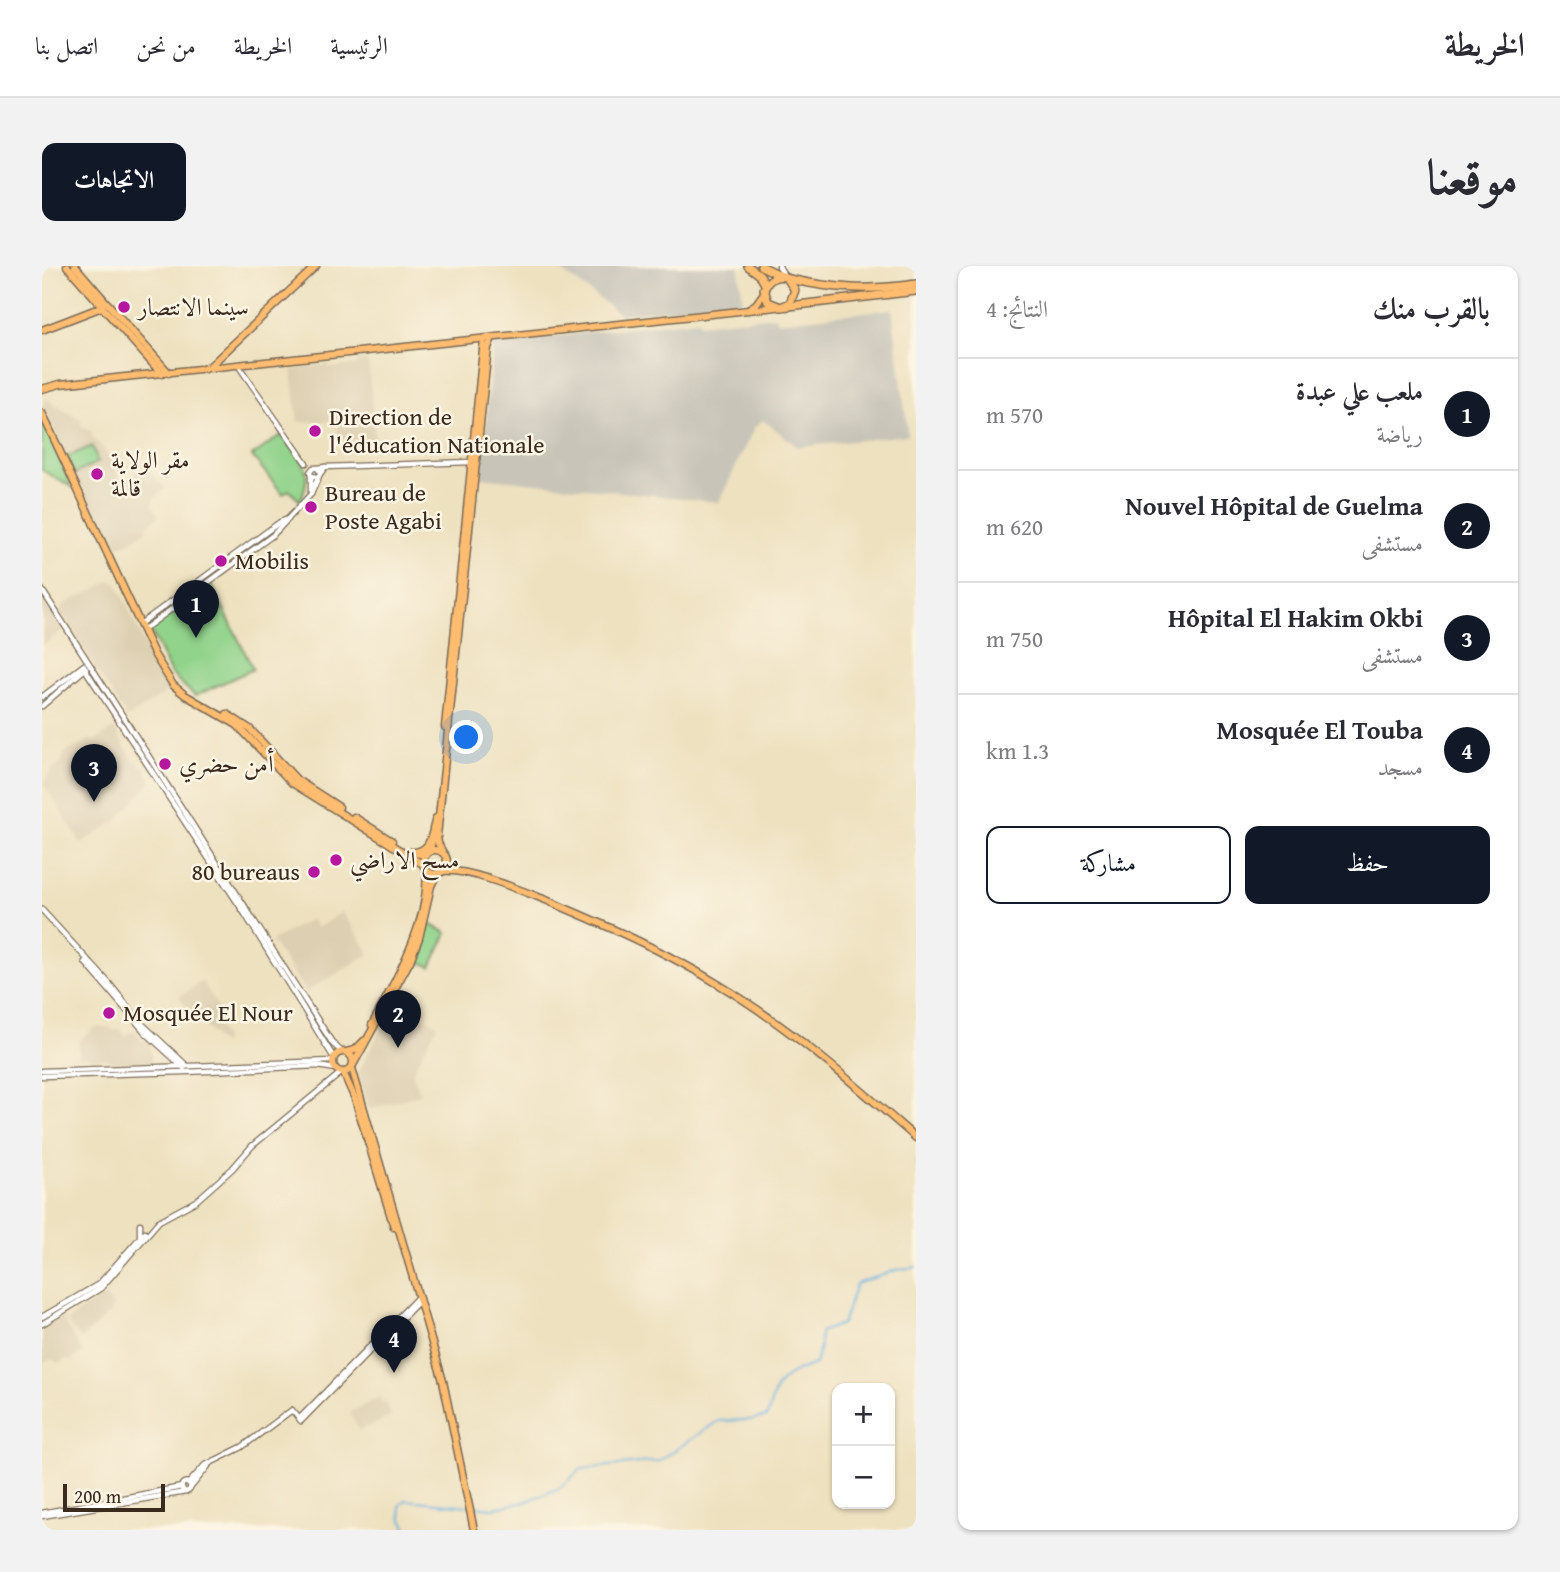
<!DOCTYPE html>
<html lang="ar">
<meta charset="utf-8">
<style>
body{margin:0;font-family:"Gentium Book Plus",Amiri,serif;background:#f2f2f3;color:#2b2b33;direction:rtl}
.controls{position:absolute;right:21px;bottom:21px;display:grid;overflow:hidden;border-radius:14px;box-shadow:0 2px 5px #0004}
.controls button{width:63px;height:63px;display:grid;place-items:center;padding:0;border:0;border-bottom:2px solid #e1e1e2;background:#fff;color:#2b2b33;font:35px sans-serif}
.scale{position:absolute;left:21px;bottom:18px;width:102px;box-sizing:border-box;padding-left:7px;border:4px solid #3b2a1e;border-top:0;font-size:19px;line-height:24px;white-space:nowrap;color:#3b2a1e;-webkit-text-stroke:5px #fcf5e5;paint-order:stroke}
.you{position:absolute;left:425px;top:472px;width:24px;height:24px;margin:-18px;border:5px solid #fff;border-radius:50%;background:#1a73e8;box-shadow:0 0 0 10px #1a73e833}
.badge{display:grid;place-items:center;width:46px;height:46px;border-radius:50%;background:#111827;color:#fff;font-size:23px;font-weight:700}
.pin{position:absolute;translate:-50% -58px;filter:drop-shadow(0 2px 4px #0008)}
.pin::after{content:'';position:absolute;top:37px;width:24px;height:21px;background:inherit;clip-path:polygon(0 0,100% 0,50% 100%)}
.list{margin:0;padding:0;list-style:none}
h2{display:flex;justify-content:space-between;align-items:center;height:91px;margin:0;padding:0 28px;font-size:30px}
h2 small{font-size:23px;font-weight:400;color:#7c7c81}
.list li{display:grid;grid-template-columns:46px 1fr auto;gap:21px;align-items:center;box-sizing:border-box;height:112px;padding:0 28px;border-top:2px solid #e1e1e2}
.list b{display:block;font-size:26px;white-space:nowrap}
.list p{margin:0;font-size:23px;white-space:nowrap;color:#7c7c81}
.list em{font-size:23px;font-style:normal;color:#7c7c81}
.actions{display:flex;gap:14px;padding:21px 28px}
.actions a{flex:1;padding:16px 0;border:2px solid #111827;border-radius:14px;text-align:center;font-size:24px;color:#111827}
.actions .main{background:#111827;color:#fff}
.map{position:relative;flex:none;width:874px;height:1264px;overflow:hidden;direction:ltr;border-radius:14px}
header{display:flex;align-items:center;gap:42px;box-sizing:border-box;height:98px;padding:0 35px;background:#fff;border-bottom:2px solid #e1e1e2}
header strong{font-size:33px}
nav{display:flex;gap:38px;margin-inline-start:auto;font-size:24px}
.intro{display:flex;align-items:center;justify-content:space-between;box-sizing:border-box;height:168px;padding:0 42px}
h1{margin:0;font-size:49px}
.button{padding:18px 32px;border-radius:14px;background:#111827;color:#fff;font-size:24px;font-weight:700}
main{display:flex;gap:42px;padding:0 42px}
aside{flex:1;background:#fff;border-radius:14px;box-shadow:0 2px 5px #0004}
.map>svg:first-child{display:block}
.built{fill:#ddcfb1}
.industrial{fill:#c8c4b8}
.green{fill:#91d38b;stroke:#667e54;stroke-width:2}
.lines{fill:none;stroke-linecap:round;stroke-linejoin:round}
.stream{stroke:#64afdd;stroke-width:2}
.minor-casing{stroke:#7a6a57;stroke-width:7}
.major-casing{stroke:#7a6a57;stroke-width:9}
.highway-casing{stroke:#7a6a57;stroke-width:10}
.minor{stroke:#fff;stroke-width:4.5}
.major{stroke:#fdbc70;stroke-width:6}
.highway{stroke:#fdbc70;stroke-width:7}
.poi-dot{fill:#b5179e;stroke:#fcf5e5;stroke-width:2.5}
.labels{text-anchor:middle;stroke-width:5;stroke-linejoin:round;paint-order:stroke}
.poi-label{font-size:24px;fill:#3b2a1e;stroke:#fcf5e5;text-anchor:start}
</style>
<header>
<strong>الخريطة</strong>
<nav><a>الرئيسية</a><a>الخريطة</a><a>من نحن</a><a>اتصل بنا</a></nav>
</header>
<div class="intro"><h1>موقعنا</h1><a class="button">الاتجاهات</a></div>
<main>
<aside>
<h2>بالقرب منك<small>النتائج: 4</small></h2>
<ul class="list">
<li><span class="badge">1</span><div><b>ملعب علي عبدة</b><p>رياضة</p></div><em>570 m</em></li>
<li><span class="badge">2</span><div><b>Nouvel Hôpital de Guelma</b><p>مستشفى</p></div><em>620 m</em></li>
<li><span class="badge">3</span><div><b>Hôpital El Hakim Okbi</b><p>مستشفى</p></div><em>750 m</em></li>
<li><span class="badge">4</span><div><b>Mosquée El Touba</b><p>مسجد</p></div><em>1.3 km</em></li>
</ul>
<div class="actions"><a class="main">حفظ</a><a>مشاركة</a></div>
</aside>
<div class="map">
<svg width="874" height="1264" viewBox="0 0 874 1264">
<rect width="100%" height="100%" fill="#fcf5e5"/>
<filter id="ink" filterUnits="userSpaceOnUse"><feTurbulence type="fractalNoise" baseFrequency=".0143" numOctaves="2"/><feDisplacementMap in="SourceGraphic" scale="14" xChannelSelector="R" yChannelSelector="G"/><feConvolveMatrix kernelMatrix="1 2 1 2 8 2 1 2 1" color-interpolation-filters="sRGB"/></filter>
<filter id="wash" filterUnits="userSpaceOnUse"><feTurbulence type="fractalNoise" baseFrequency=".00686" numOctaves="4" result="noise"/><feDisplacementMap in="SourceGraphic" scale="28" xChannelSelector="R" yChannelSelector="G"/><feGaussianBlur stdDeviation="1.57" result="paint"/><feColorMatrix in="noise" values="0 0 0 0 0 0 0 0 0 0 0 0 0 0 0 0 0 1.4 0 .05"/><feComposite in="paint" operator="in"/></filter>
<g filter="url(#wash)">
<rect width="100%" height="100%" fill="#eee1c0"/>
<!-- built -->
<g class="built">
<polygon points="326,94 333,173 296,175 296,154 256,156 250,103 287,98 288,102 315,99 315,95"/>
<polygon points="4,133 40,154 38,159 51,167 49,171 62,183 80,216 96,206 98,210 105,204 124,222 112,232 110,240 117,250 104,260 106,263 89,275 69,284 0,140"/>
<polygon points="69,315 75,318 112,399 129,424 85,452 18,345 21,339"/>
<polygon points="0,328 22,363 0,380"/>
<polygon points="72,463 93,497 95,496 98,500 101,499 110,515 74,555 39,577 2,518 8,505 18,499 23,487 49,473 51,476"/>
<polygon points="300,646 328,687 264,726 229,675 269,653 275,662"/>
<polygon points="160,715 180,749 177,762 183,775 179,778 137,731"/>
<polygon points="353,736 396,759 370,806 378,828 327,843 316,807"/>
<polygon points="68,761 69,764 79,763 83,771 86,770 85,767 94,766 100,775 102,773 108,777 109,796 68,797 65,793 48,793 44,790 37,792 37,775 52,762"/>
<polygon points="62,1029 71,1040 68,1044 69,1046 39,1073 24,1055"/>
<polygon points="19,1050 41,1087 27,1095 25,1093 17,1097 10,1093 0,1098 0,1062"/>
<polygon points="338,1131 340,1136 343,1135 350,1150 317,1165 308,1146"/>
</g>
<!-- industrial -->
<g class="industrial">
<polygon points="513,0 696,0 701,34 682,38 578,48"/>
<polygon points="850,43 866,169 756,181 721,154 712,162 677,236 438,211 452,77 657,54 658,58 734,50 736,56"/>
</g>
<!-- green -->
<g class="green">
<polygon points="0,151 30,221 0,204"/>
<path d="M239,169c21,24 34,34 19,66l-11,-11 -6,4 -31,-38z"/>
<polygon points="50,180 56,196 33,208 25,191"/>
<polygon points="170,319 211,403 153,430 129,408 108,363"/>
<polygon points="388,658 405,667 389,701 372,693"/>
</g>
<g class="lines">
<!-- stream -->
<g class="stream">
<path d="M431,1240l21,2 31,-6 35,-14 21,-19 78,-8 59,-40 31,-1 18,-3c10,-37 12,-40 48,-53l5,-17v-15l22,-8 14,-40 40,-14 20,-3"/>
<polyline points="366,1264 360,1254 358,1240 364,1234 426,1240"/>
</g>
</g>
</g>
<g filter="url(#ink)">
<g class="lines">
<!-- minor casing -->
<g class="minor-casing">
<g id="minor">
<polyline points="737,0 742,10"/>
<polyline points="196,99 264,197"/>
<polyline points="283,201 429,196"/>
<polyline points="274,202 283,201 276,211 269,210 268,206 271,202 276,202 278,207"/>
<polyline points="269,211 269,228 277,210"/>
<polyline points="0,324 291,778 300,786"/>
<polyline points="98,358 238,256 246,253"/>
<polyline points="101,364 231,269 269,228"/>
<polyline points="41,400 203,648 292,792"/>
<polyline points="0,431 42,399"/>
<polyline points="0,440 44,402"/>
<polyline points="0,644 66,716 98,756 145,800"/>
<polyline points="43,696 103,766 142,802"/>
<polyline points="0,805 292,795"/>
<polyline points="0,810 143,806 276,800 294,803"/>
<polyline points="98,971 98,958"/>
<polyline points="0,1051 57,1018 103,966"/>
<polyline points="0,1058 59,1022 117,955 154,935 190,903 210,880 300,806"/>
<polyline points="258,1152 376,1031"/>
<circle cx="144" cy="1221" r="4.5"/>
<polyline points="146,1218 162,1200 200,1181 250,1144 259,1155 377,1035"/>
<polyline points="149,1221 166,1200"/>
<polyline points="0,1247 140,1221"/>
<polyline points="0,1250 144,1226"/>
</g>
</g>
<!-- major casing -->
<g class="major-casing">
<g id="major">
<polyline points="25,0 60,40"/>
<polyline points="33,0 64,36"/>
<polyline points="66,38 127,107"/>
<polyline points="61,42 120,108"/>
<polyline points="708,42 714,38 722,27"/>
<polyline points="0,64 60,41"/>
<polyline points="167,101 274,0"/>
<polyline points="0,123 18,118 734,41"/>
<polyline points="0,147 112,388 131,419 143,429 195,459 250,517 382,599"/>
<polyline points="185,448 208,463 255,514 297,541"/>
<polyline points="403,461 442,73"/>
<polyline points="312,551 350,575"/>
<circle cx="393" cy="596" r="12"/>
<polyline points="368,586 384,589"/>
<path d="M373,586c18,-3 16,-20 21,-34"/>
<polyline points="387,586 392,569"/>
<polyline points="401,587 396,577 395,570 446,82 450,72"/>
<path d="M402,605c26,-2 76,19 102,29 59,25 117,50 172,84 72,43 135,99 198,154"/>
<path d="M330,759c23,-44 59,-105 54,-155"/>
<circle cx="301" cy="796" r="10"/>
<polyline points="304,786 313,784 322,775"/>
<polyline points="311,799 368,695 377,672 389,620 395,608"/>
<polyline points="310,802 401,1115 432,1264"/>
<polyline points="301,806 313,833 352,961"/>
</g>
</g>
<!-- highway casing -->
<g class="highway-casing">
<g id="highway">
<polyline points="706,0 718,9 724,20"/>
<polyline points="719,0 740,10"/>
<path d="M747,13c45,10 80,12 127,5"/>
<path d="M739,41l9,-4 5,-13 -8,-12c-10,-4 -19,1 -23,11l4,13 13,5 135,-16"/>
</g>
</g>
<!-- minor -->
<use href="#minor" class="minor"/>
<!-- major -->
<use href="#major" class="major"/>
<!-- highway -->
<use href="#highway" class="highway"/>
</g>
</g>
<!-- markers -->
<g class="poi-dot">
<circle cx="82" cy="41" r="7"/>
<circle cx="273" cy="165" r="7"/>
<circle cx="55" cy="208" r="7"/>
<circle cx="269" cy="241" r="7"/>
<circle cx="179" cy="295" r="7"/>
<circle cx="123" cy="498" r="7"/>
<circle cx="294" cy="594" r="7"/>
<circle cx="272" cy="606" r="7"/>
<circle cx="67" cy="747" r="7"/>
</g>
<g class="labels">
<!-- poi labels -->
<g class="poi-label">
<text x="96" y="49">سينما الانتصار</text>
<text x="287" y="159">Direction de<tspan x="287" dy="28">l'éducation Nationale</tspan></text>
<text x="69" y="202">مقر الولاية<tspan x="69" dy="28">قالمة</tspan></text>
<text x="283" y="235">Bureau de<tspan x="283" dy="28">Poste Agabi</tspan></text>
<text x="193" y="303">Mobilis</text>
<text x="137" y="506">أمن حضري</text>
<text x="308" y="602">مسح الاراضي</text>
<text x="258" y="614" text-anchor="end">80 bureaus</text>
<text x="81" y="755">Mosquée El Nour</text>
</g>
</g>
</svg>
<div class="controls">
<button>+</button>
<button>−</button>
</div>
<div class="scale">200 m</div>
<div class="you"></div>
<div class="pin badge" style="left:154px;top:372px">1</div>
<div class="pin badge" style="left:356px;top:782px">2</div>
<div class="pin badge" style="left:52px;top:536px">3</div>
<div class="pin badge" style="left:352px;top:1107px">4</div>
</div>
</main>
